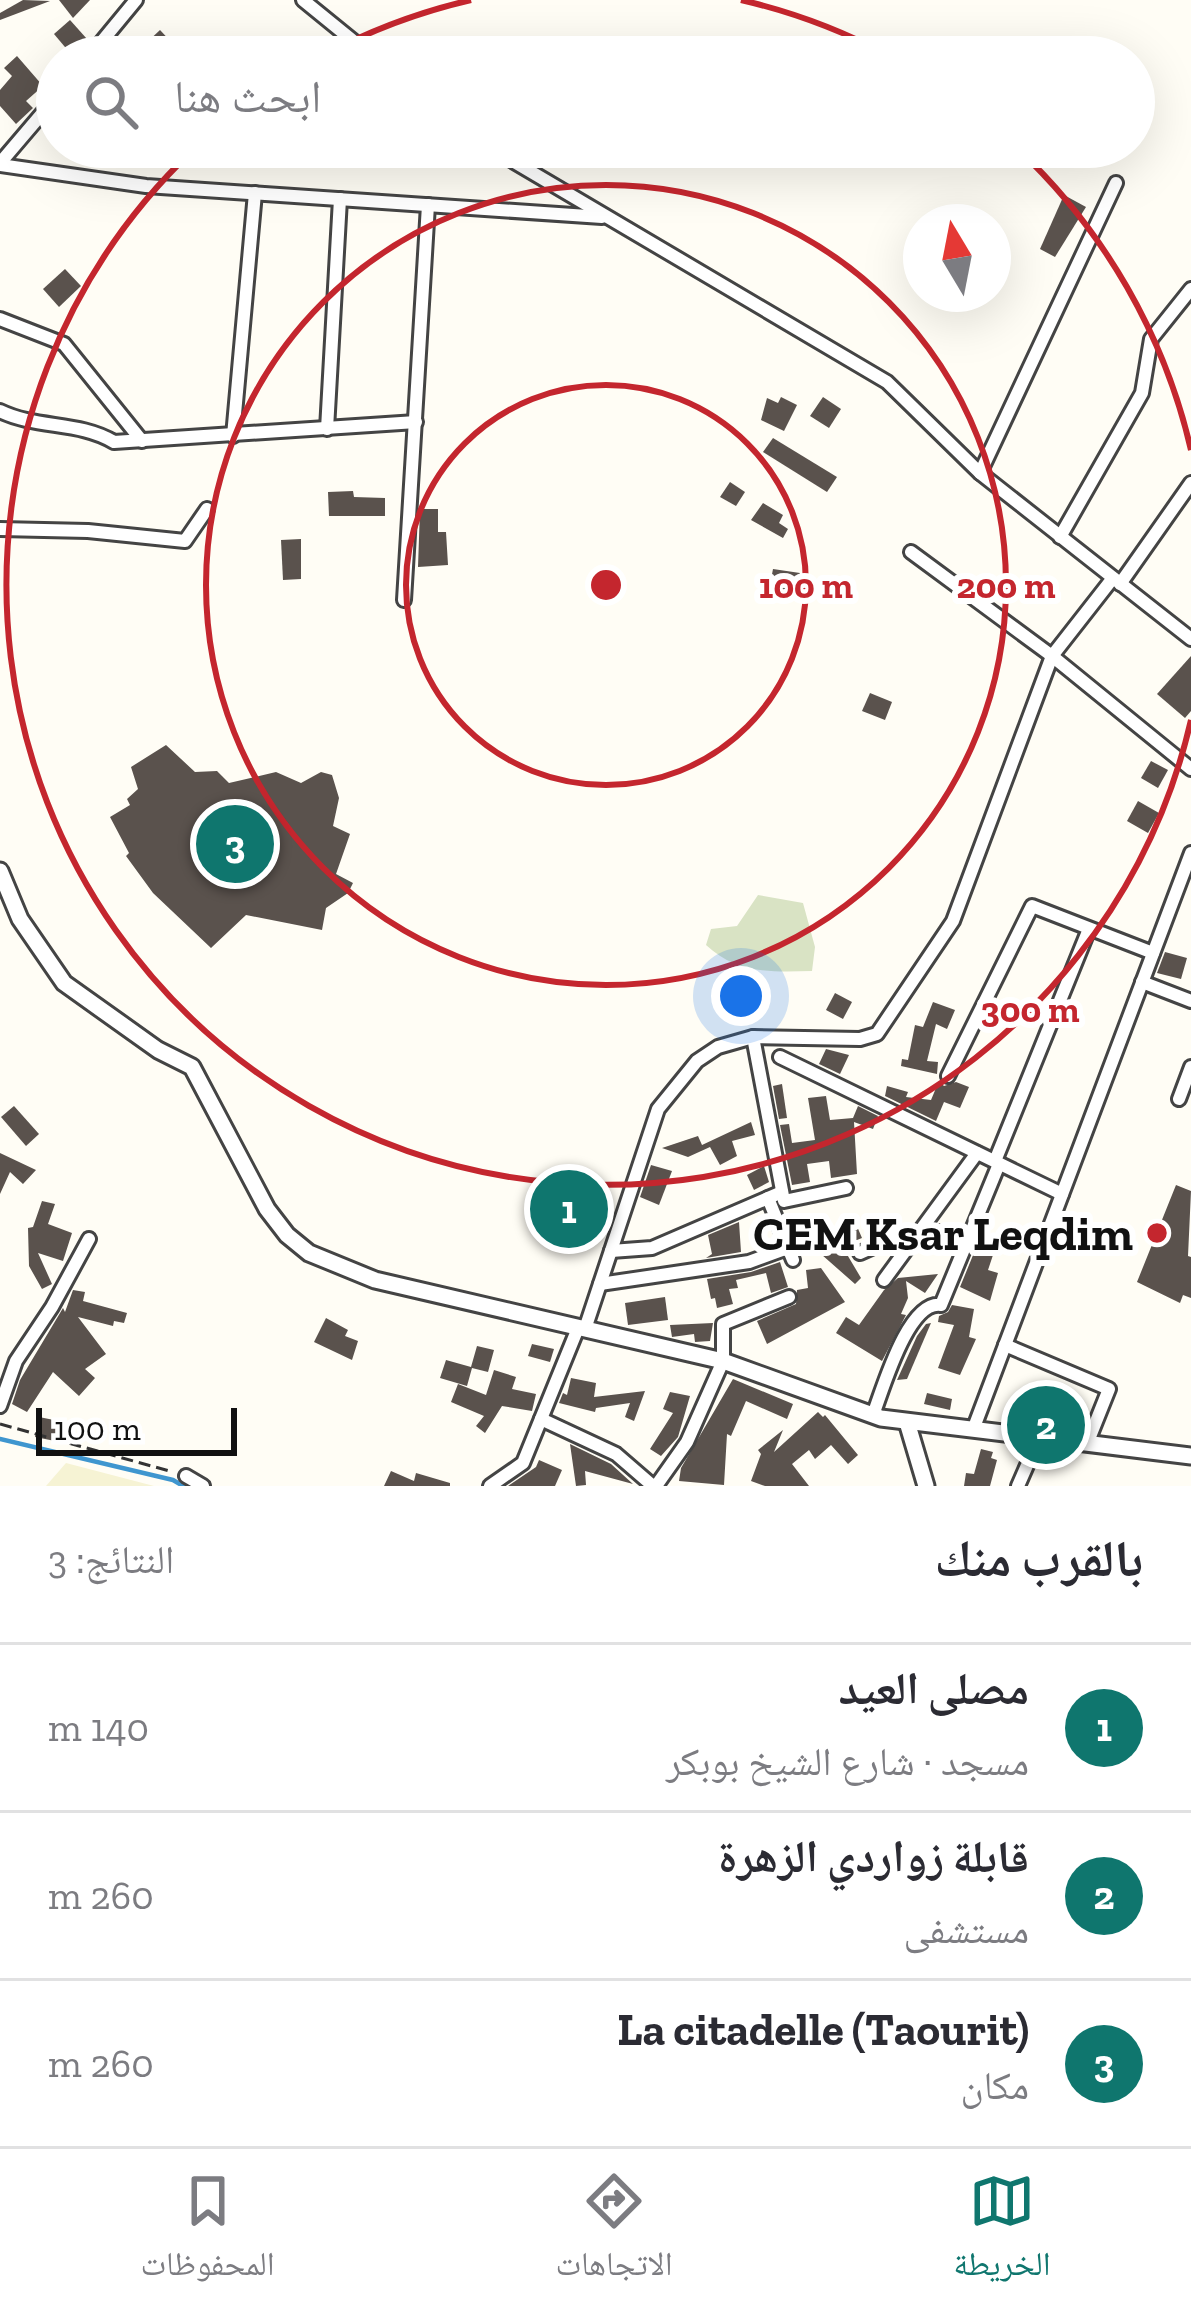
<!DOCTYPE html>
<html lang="ar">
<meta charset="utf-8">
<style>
body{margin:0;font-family:"Zilla Slab","Noto Naskh Arabic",serif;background:#f2f2f3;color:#2b2b33;direction:rtl}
.compass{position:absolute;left:903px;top:204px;width:108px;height:108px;border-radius:50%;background:#fff;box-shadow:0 12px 48px #0002;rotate:350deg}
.scale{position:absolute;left:36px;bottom:30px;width:201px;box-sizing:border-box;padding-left:12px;border:6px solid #111;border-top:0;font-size:33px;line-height:42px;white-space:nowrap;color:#111;-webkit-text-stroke:9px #fff;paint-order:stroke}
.you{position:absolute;left:741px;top:996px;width:42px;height:42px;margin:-30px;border:9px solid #fff;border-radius:50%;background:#1a73e8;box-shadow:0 0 0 18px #1a73e833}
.badge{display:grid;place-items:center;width:78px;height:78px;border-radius:50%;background:#0f766e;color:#fff;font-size:39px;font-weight:700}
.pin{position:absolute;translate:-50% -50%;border:6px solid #fff;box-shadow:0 3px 12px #0006}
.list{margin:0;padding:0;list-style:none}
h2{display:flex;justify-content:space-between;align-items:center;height:156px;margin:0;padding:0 48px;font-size:51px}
h2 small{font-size:39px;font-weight:400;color:#7c7c81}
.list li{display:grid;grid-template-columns:78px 1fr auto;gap:36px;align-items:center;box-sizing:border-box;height:168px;padding:0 48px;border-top:3px solid #e1e1e2}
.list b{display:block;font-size:45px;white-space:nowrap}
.list p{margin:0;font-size:39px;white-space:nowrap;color:#7c7c81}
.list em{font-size:39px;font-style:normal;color:#7c7c81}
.icon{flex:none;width:66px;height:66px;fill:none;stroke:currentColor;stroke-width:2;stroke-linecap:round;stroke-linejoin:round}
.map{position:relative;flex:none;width:1191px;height:1486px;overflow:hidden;direction:ltr}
.search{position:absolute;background:#fff;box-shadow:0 12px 48px #0002;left:36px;right:36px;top:36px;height:132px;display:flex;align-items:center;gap:30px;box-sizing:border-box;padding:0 42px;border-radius:66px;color:#7c7c81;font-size:45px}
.sheet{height:660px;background:#fff}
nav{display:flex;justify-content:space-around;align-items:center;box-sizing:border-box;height:168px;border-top:3px solid #e1e1e2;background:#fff;font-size:33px;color:#7c7c81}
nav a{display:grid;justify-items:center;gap:6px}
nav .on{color:#0f766e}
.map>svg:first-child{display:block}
.farmland{fill:#f6f3d4}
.cemetery{fill:#d9e3c4}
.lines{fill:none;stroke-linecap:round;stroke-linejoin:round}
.stream{stroke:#3f96cf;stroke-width:4.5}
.building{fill:#5a524d}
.minor-casing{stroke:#444;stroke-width:18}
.tertiary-casing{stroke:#444;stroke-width:21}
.path{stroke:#333;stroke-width:3;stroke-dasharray:12 6;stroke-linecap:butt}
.minor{stroke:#fff;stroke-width:12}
.tertiary{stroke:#fff;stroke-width:15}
.ring{fill:none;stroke:#c4262e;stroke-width:6}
.poi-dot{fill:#c4262e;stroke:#fff;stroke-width:4.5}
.labels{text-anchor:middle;stroke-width:12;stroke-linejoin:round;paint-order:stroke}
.poi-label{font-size:48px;font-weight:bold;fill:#111;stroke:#fff;text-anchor:end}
.centre{fill:#c4262e;stroke:#fff;stroke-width:6}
.ring-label{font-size:36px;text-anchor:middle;font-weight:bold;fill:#c4262e;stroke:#fff;stroke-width:12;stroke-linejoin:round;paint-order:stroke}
</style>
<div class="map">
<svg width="1191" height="1486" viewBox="0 0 1191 1486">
<rect width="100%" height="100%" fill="#fffdf5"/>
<!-- farmland -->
<polygon class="farmland" points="66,1463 154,1486 46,1486"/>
<!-- cemetery -->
<path class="cemetery" d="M758,895l45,8 12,44 -3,24c-41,1 -75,3 -106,-26l5,-16 26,-3z"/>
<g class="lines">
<!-- stream -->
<polyline class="stream" points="0,1439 173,1480 183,1486"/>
</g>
<!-- building -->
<g class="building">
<polygon points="23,0 50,1 0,20 0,13"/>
<polygon points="59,0 90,0 73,18"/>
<polygon points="70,20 87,39 70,53 54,34"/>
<polygon points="160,30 175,46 163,57 154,57 143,46"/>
<polygon points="253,41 263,57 225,57"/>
<polygon points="17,56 43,86 26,101 33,108 16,124 0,106 0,90 12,76 4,68"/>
<polygon points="1064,195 1086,207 1055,257 1040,249"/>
<polygon points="65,269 81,286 59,307 43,289"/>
<polygon points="781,397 797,405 784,431 761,420 767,398 778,403"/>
<polygon points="823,397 841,409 829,428 810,416"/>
<polygon points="773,438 837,477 827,492 763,452"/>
<polygon points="730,482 745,492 736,506 720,497"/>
<polygon points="353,491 354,497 385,498 385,516 329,516 328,492"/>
<polygon points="763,503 783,515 779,523 788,529 783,538 751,520"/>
<polygon points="420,509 438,509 438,532 446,532 448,565 418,567"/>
<polygon points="301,539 301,579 283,580 281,540"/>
<polygon points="773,569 800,573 796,595 769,591"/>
<polygon points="1191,656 1191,711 1185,718 1157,694"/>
<polygon points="870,693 892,702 885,720 862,711"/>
<polygon points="166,745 195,772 217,771 229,783 276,772 301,783 321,772 332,775 339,798 333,826 350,834 336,874 353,883 348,893 326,908 322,930 246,915 211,948 153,893 126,856 129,853 110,817 130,805 127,799 138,789 131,767"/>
<polygon points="1151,761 1168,770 1158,788 1141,778"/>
<polygon points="1138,801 1159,813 1148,833 1127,821"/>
<polygon points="1165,952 1187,958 1181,979 1157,973"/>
<polygon points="835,993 852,1002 843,1019 826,1010"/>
<polygon points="933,1002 955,1010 947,1029 936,1024 927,1061 938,1062 937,1074 901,1066 902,1059 908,1060 915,1025 923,1027"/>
<polygon points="826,1049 849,1055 840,1074 819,1064"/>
<polygon points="939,1081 944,1086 956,1082 969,1087 960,1108 944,1102 936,1121 885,1096 887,1086 908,1092 906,1097 931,1100"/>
<polygon points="782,1084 787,1118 779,1119 773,1086"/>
<polygon points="826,1096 830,1120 853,1118 858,1106 878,1116 873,1129 854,1122 857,1174 831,1178 829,1161 807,1164 810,1182 792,1185 780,1125 789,1124 792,1143 815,1140 808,1098"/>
<polygon points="14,1106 39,1134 26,1146 1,1117"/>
<polygon points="751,1122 755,1135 732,1141 737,1156 720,1165 710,1147 688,1157 662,1148 698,1136 702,1145"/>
<polygon points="0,1153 36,1170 23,1184 10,1172 0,1194"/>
<polygon points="651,1165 672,1171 659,1205 640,1197"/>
<polygon points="764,1166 769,1182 754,1190 747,1175"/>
<polygon points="1176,1185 1191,1191 1188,1256 1191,1257 1191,1298 1183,1295 1180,1303 1137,1282"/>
<polygon points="42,1201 55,1204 48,1224 72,1233 63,1261 38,1253 52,1284 42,1289 29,1266 28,1228 33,1227"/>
<polygon points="819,1217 824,1236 856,1224 862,1238 842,1246 861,1278 855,1284 813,1247 812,1240 799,1242 796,1238 789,1222"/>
<polygon points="739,1222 741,1252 706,1258 712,1254 708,1235"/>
<polygon points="939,1223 956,1232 948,1248 930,1238"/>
<polygon points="978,1243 995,1249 988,1270 998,1273 990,1301 960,1287"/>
<polygon points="780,1262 788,1287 771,1293 766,1273 736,1280 738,1288 729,1289 733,1304 717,1308 715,1298 711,1299 707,1279 751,1272"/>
<polygon points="821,1268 845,1302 767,1344 757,1321 796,1304 797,1290 808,1288 806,1270"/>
<polygon points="938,1274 925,1293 906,1281 908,1298 901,1314 906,1315 882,1361 836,1333 846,1317 859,1325 884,1290 898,1278"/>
<polygon points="73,1290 85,1292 83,1301 127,1313 124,1323 114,1321 113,1326 78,1317 106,1354 85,1369 95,1378 79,1396 53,1372 27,1412 12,1404 20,1380 63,1308 65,1312"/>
<polygon points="665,1297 668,1320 628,1325 625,1303"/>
<polygon points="952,1305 974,1309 969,1337 976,1339 960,1375 938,1368 954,1325 938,1322 939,1316 948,1312"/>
<polygon points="326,1318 348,1330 345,1336 358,1341 352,1360 314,1342"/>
<polygon points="713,1323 710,1341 695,1342 694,1334 672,1337 670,1325"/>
<polygon points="931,1323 907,1379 897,1380 917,1336 926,1324"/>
<polygon points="532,1344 554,1349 550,1362 528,1356"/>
<polygon points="477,1346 494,1350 488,1372 472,1368 467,1386 440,1378 446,1360 471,1367"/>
<polygon points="494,1370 516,1377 512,1389 536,1394 532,1411 502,1406 485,1433 476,1426 484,1416 451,1402 458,1384 486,1395"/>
<polygon points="571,1378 596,1383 594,1397 645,1391 634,1421 625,1417 630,1403 596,1408 595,1412 559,1403 563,1393 567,1395"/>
<polygon points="733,1379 793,1404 787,1419 746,1401 731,1436 727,1434 724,1485 679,1481 681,1468"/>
<polygon points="670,1392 690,1396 678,1437 661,1456 650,1449 673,1413 663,1409"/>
<polygon points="927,1393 952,1399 950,1410 924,1404"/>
<polygon points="818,1412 823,1417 825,1415 858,1455 848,1464 831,1445 815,1459 809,1450 792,1464 809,1486 765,1486 751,1481 761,1454 758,1450 783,1430 774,1452"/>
<polygon points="39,1417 64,1422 60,1442 35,1437"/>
<polygon points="570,1444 611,1464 633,1484 585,1471 586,1485 576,1486"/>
<polygon points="981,1449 993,1452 991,1458 997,1460 990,1486 964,1486 966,1473 974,1474"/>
<polygon points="539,1460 562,1470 555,1486 508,1486 536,1467"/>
<polygon points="391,1471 414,1481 416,1473 450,1483 450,1486 384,1486"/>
</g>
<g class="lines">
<!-- minor casing -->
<g class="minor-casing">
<g id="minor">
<polyline points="303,0 373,57"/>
<polyline points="89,57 136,0"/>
<polyline points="489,147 887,382 980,473 1191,639"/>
<polyline points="0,163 57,96"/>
<polyline points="0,165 146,186 602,217"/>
<polyline points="0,319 64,344 142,441"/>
<path d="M0,411c37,18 79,10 114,31l302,-20"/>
<polyline points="327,429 340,199"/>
<polyline points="233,436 255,193"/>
<polyline points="980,473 1116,183"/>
<polyline points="0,529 88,531 185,541 207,509"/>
<polyline points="1060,537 1142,393 1151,339 1191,289"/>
<polyline points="911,552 1052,656 1191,769"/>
<polyline points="1120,584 1191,483"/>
<polyline points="404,600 428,205"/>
<polyline points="1142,982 1191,1001"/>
<polyline points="753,1037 784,1201 846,1188"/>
<polyline points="780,1057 1062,1194"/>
<polyline points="948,1076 1032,906 1153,953"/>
<polyline points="1179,1099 1191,1067"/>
<polyline points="995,1161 1089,929"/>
<polyline points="768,1198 793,1260"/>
<polyline points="611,1251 652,1248 782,1192"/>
<polyline points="860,1253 898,1236 917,1235"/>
<polyline points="884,1280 977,1153"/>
<polyline points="600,1284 749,1262 790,1247"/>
<polyline points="585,1329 658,1109 697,1061 718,1047 753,1037 860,1039 877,1034 953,921 1052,656 1113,578"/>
<polyline points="1005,1345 1109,1389 1087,1444"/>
<polyline points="0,1406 16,1361 52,1307 89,1239"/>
<path d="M873,1415c10,-26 35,-115 68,-110l58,-141"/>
<polyline points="541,1419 616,1454 653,1486"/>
<polyline points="973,1430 1191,853"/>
<polyline points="186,1476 203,1486"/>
<polyline points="490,1486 523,1463 578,1328"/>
<polyline points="656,1486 687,1442 723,1361 723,1324 789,1297"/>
<polyline points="1018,1486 1039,1438"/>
</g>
</g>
<!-- tertiary casing -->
<g class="tertiary-casing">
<g id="tertiary">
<polyline points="0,871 20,919 64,983 158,1050 192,1067 267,1209 287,1235 309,1253 375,1280 723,1361 881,1418 1191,1456"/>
<polyline points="907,1422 926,1486"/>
</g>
</g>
<!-- path -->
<polyline class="path" points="0,1424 173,1472"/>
<!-- minor -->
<use href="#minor" class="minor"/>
<!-- tertiary -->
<use href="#tertiary" class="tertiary"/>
</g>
<!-- distance rings -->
<g class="ring">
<circle cx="606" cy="585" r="200"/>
<circle cx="606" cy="585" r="400"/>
<path d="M1191 720A600 600 0 1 1 193 150M324 55A600 600 0 0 1 471 0M741 0A600 600 0 0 1 888 55M1019 150A600 600 0 0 1 1191 450"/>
</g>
<!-- markers -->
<circle class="poi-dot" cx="1157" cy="1233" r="12"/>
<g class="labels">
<!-- poi labels -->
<g class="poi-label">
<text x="1133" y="1250">CEM Ksar Leqdim</text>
</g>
</g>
<circle cx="606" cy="585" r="18" class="centre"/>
<g class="ring-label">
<text x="806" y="598">100 m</text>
<text x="1006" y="598">200 m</text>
<text x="1030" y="1022">300 m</text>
</g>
</svg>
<svg class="compass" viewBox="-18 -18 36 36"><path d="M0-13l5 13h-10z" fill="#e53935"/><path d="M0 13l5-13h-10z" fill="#7c7c81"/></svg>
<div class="scale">100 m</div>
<div class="you"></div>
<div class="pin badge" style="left:569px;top:1209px">1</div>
<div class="pin badge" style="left:1046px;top:1425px">2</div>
<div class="pin badge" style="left:235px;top:844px">3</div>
<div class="search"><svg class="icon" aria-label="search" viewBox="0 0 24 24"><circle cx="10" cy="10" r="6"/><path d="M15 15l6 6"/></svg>ابحث هنا</div>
</div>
<section class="sheet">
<h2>بالقرب منك<small>النتائج: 3</small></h2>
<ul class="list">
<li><span class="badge">1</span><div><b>مصلى العيد</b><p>مسجد · شارع الشيخ بوبكر</p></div><em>140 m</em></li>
<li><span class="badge">2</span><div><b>قابلة زواردي الزهرة</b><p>مستشفى</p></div><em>260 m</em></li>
<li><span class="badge">3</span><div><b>La citadelle (Taourit)</b><p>مكان</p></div><em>260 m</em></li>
</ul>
</section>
<nav>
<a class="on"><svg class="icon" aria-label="map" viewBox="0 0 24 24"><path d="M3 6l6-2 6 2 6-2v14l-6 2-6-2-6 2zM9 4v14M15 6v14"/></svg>الخريطة</a>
<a><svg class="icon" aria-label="directions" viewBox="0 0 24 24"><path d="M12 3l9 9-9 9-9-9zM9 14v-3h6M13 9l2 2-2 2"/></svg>الاتجاهات</a>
<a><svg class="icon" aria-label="saved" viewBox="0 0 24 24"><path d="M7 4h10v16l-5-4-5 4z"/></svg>المحفوظات</a>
</nav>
